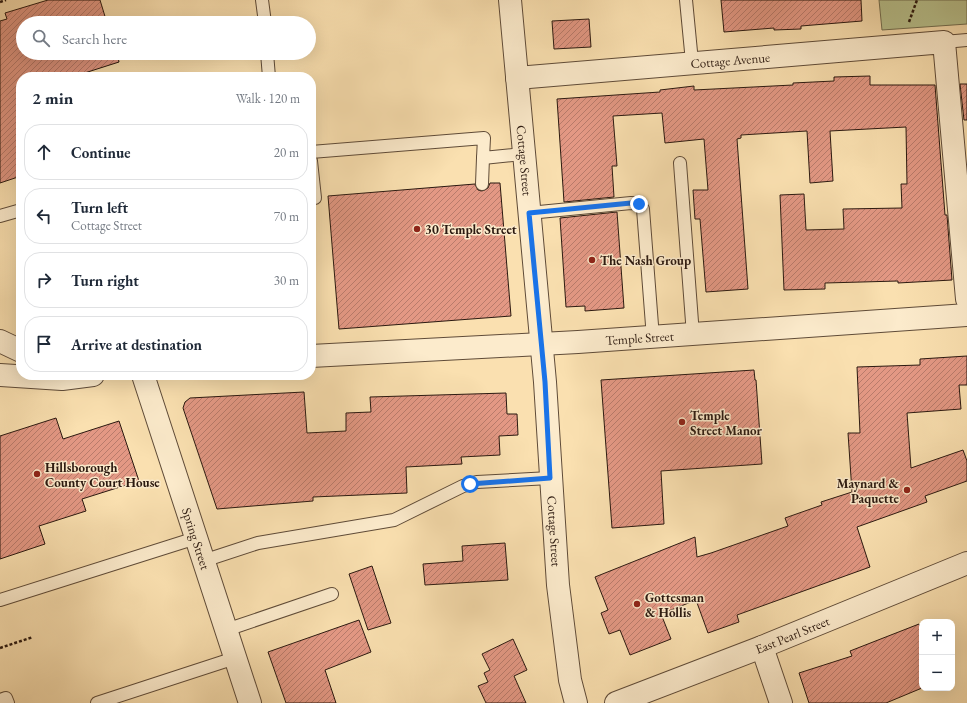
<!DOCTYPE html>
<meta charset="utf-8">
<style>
body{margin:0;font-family:"EB Garamond",serif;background:#f2f2f3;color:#1f2937}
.controls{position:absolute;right:12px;bottom:12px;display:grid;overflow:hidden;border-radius:8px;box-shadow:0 4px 16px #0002}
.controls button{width:36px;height:36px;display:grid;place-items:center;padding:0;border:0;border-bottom:1px solid #e0e1e3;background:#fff;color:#1f2937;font:20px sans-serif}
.stop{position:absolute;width:12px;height:12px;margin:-9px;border:3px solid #1a73e8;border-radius:50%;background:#fff}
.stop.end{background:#1a73e8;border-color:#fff;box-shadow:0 1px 4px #0008}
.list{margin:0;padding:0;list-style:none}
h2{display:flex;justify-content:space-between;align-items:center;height:52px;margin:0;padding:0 16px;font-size:17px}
h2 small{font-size:13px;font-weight:400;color:#747a83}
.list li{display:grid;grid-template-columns:26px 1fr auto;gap:12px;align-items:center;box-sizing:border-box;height:56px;margin:0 8px 8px;padding:0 8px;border:1px solid #e0e1e3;border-radius:16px}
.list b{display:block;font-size:15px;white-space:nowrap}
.list p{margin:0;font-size:13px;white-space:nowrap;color:#747a83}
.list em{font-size:13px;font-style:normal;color:#747a83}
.icon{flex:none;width:22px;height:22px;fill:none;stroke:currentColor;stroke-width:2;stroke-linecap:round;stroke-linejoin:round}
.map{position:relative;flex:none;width:967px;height:703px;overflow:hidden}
.search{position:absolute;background:#fff;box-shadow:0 4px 16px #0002;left:16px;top:16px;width:300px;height:44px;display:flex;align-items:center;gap:10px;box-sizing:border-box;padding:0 14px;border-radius:22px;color:#747a83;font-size:15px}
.panel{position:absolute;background:#fff;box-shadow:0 4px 16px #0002;left:16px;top:72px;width:300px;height:308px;border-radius:16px}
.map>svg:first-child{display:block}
.park{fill:#b9c38f;stroke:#726e50}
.building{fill:url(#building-hatch);stroke:#2b1910}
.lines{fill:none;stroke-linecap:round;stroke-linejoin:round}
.service-casing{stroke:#5f4b38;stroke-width:14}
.minor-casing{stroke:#5f4b38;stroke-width:24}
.path{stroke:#2b1910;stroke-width:2.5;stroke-dasharray:3 2;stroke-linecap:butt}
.service{stroke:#fcebcc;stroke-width:12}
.minor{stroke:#fcebcc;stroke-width:22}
.route{stroke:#1a73e8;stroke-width:5}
.poi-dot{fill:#8f2418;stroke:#fcebcc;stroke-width:1.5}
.labels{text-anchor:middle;stroke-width:3;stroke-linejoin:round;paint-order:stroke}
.street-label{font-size:13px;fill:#2b1910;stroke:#fcebcc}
.poi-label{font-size:13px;font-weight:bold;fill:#2b1910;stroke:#fcebcc;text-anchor:start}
</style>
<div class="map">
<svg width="967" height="703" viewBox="0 0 967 703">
<defs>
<pattern id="building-hatch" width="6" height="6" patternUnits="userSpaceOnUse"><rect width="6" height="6" fill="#e39884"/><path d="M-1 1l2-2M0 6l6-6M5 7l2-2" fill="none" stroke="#b87b6b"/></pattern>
</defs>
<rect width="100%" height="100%" fill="#fae0b0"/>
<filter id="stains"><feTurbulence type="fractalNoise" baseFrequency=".005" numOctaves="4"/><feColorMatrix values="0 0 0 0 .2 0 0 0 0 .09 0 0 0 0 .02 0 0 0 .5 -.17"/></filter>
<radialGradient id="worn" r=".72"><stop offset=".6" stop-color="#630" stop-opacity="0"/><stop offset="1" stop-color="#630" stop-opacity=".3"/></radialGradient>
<!-- park -->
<polygon class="park" points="879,0 967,0 967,24 882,30"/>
<!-- building -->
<g class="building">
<polygon points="48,0 100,0 107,23 23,23 23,53 117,53 119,62 72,77 21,77 21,176 0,183 0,21 7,19 5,13"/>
<polygon points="721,0 861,0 862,21 801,26 801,29 774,30 774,28 724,32"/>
<polygon points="589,19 591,47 554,49 552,21"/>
<polygon points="870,76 870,85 935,85 945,215 947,215 952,280 898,283 898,281 825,283 825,289 784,290 780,195 804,194 806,230 844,229 843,209 902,208 901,184 907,184 906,127 830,131 833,181 810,183 807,131 741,135 741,138 737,139 748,289 706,292 700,219 695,219 693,190 708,190 704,139 665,143 662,113 613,116 617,166 612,166 614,197 564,202 557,99 660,92 660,90 694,86 694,90 793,85 793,83 834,81 834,77"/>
<polygon points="960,84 967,84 967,120 964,120"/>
<polygon points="490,183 500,183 511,316 339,329 328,196 475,184 478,190 482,191 488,188"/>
<polygon points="617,212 624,308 585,311 585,306 566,307 560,218"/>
<polygon points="967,356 967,385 959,385 961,409 907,413 911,468 963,450 967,461 967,481 925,496 927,502 857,527 870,567 737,615 739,622 708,633 696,600 661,614 671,639 630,655 620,630 609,634 601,613 608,610 595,577 695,537 697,557 711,553 788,526 785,518 822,505 821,502 852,492 848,433 860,433 857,367 920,365 920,359"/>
<polygon points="754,370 755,380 756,380 762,464 661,471 664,524 612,528 601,380"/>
<polygon points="304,392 307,433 346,431 346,413 371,412 370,397 506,393 507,414 517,414 518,435 499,436 500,455 461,457 462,464 406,467 407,493 313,497 313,501 217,509 183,408 185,402 190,398"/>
<polygon points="56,418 63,439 119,421 139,481 82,499 86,511 39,526 45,544 0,559 0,436"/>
<polygon points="505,543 508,580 425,585 423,564 463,561 462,546"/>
<polygon points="372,566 391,623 368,630 349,574"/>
<polygon points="359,620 371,652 325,670 336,703 286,703 268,652"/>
<polygon points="919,624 922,632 922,688 886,703 809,703 799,673 852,656 850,651"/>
<polygon points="513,639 527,670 514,676 526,703 486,703 478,686 488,682 484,673 490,670 482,654"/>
</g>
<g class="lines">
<!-- service casing -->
<g class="service-casing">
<g id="service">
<polyline points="262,0 265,23"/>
<polyline points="686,0 692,62"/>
<polyline points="944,42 967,40"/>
<polyline points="267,53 269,77"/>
<polyline points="311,152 484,138 483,158 523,154"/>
<polyline points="311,161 315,198"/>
<polyline points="680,163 693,335"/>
<polyline points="482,184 483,158"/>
<polyline points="529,213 631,203 639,204 643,209 653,338"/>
<polyline points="0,216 21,210"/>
<polyline points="203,561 258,543 394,520 463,486 477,482 550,478"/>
<polyline points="0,600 196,538"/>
<polyline points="226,630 332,594"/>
<polyline points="0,700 6,698 8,703"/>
<polyline points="97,703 235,658"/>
</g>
</g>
<!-- minor casing -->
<g class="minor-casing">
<g id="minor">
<path id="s1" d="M510,0l35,382 13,203 12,95 6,23"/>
<path id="s2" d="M517,78l427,-36 23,257"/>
<polyline points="0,341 21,351"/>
<path id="s3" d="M311,356l267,-14 389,-27"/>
<polyline points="0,375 62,379 93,375"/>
<path id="s4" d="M143,375l107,328"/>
<polyline points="762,647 781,703"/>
<path id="s5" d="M616,703l146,-56 205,-84"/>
</g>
</g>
<!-- path -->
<g class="path">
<polyline points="0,2 6,0"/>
<polyline points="909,22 917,0"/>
<polyline points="0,648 33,637"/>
</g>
<!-- service -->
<use href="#service" class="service"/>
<!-- minor -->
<use href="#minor" class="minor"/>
</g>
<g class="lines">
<!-- route -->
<polyline class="route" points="470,484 550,478 545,382 529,213 631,203 639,204"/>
</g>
<!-- markers -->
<g class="poi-dot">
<circle cx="417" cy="229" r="4"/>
<circle cx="592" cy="260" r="4"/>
<circle cx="682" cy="422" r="4"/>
<circle cx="37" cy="474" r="4"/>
<circle cx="907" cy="490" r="4"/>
<circle cx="637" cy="604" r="4"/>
</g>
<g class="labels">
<!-- street labels -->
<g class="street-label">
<text dy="5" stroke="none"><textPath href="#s2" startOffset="214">Cottage Avenue</textPath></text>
<text dy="5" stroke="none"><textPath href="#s1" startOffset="161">Cottage Street</textPath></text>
<text dy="5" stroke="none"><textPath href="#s3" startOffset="329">Temple Street</textPath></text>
<text dy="5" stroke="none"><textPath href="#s1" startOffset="533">Cottage Street</textPath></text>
<text dy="5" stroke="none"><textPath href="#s4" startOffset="172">Spring Street</textPath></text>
<text dy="5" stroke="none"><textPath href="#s5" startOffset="189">East Pearl Street</textPath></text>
</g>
<!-- poi labels -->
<g class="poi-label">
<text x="425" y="234">30 Temple Street</text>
<text x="600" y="265">The Nash Group</text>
<text x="690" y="420">Temple<tspan x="690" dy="15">Street Manor</tspan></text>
<text x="45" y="472">Hillsborough<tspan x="45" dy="15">County Court House</tspan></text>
<text x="899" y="488" text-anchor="end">Maynard &amp;<tspan x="899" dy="15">Paquette</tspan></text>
<text x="645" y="602">Gottesman<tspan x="645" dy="15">&amp; Hollis</tspan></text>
</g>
</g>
<rect width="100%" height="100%" filter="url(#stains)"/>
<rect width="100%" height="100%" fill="url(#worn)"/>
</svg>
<div class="controls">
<button>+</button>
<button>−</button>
</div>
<div class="stop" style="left:470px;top:484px"></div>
<div class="stop end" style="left:639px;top:204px"></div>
<div class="search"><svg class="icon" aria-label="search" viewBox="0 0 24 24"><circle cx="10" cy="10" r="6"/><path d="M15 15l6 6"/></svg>Search here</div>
<section class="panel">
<h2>2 min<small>Walk · 120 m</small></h2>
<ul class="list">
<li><svg class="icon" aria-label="ahead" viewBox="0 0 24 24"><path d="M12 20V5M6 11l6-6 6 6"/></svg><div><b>Continue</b></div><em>20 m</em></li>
<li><svg class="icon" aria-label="left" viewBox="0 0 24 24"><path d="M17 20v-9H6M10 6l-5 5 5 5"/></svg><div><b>Turn left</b><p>Cottage Street</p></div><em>70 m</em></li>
<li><svg class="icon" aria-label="right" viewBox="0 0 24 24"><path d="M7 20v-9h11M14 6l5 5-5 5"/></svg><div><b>Turn right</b></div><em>30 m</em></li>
<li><svg class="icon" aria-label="arrive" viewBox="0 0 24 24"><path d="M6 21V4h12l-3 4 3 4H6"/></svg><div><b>Arrive at destination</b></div></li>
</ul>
</section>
</div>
